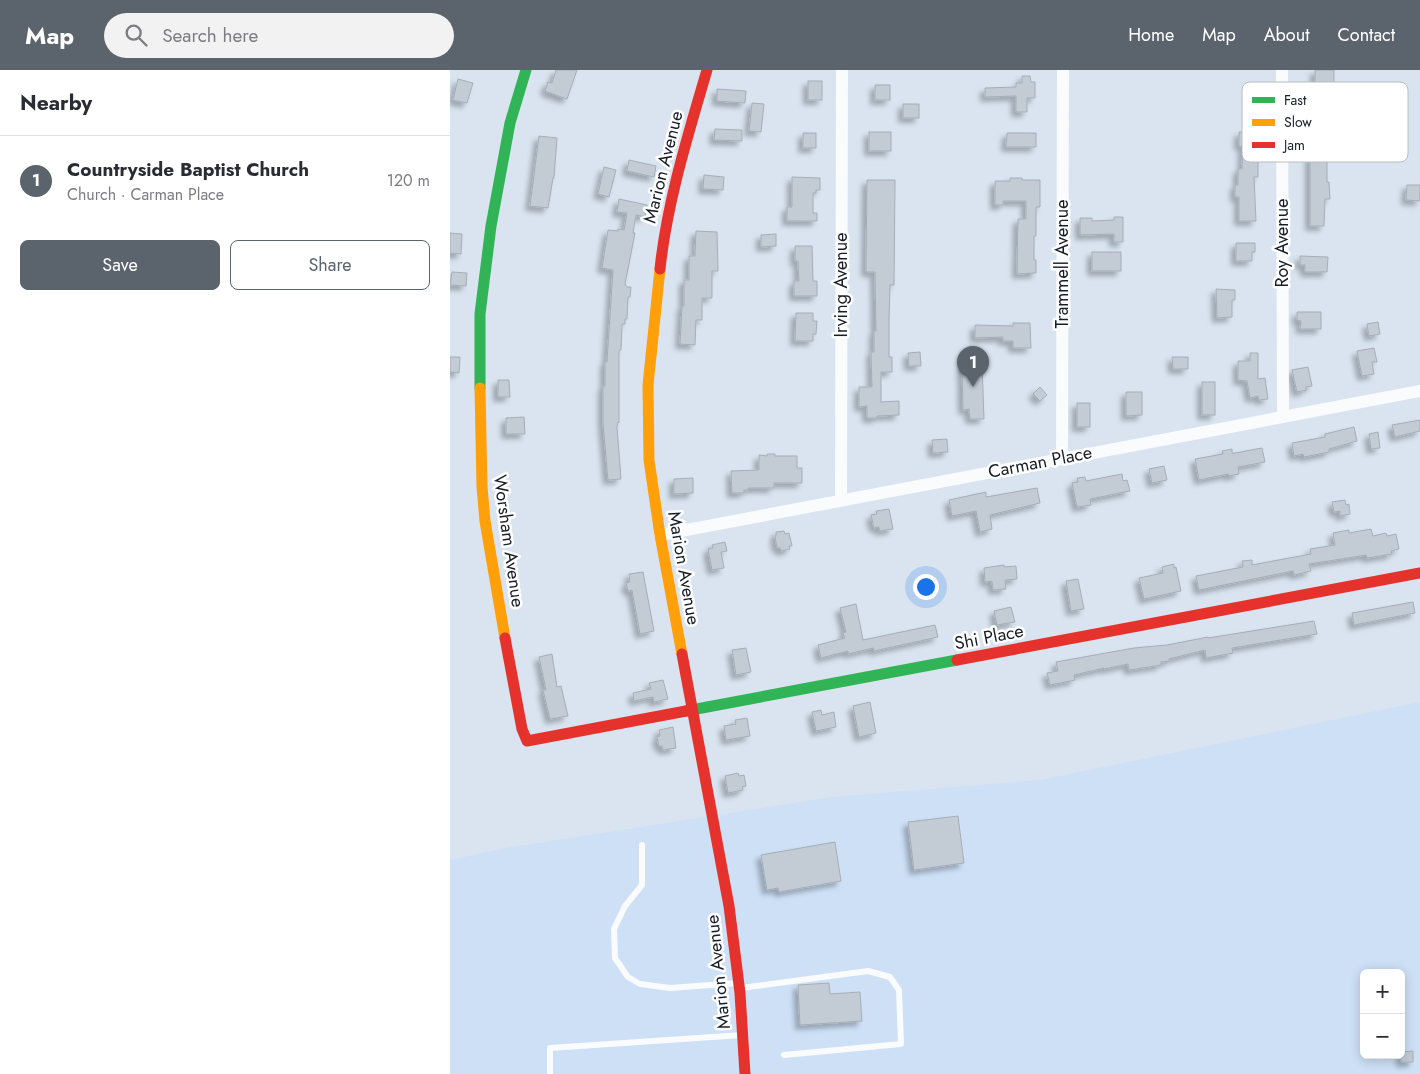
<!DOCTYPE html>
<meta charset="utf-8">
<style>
body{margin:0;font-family:Jost,sans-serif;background:#f2f2f3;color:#2b2b33}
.controls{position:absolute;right:15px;bottom:15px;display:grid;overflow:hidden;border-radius:8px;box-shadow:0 2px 12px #0003}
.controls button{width:45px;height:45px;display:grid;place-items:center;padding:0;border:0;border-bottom:1px solid #e1e1e2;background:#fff;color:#2b2b33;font:25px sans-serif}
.you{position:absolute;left:475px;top:516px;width:18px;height:18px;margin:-12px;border:4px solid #fff;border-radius:50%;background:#1a73e8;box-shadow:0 0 0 8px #1a73e833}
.badge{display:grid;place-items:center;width:32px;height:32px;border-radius:50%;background:#5b636d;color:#fff;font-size:16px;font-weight:700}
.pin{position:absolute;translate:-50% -41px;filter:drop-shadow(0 1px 2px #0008)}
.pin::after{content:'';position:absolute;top:26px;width:18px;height:15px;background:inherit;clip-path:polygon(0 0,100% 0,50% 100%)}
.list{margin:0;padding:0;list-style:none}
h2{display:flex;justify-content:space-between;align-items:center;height:65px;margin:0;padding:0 20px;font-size:21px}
h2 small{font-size:16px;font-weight:400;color:#7c7c81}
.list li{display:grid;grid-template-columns:32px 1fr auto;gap:15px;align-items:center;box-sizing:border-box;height:90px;padding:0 20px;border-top:1px solid #e1e1e2}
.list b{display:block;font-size:19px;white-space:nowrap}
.list p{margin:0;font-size:16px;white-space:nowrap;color:#7c7c81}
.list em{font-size:16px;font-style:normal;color:#7c7c81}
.actions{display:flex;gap:10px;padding:15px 20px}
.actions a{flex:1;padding:11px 0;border:1px solid #5b636d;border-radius:8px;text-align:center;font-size:18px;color:#5b636d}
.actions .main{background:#5b636d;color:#fff}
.icon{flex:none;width:28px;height:28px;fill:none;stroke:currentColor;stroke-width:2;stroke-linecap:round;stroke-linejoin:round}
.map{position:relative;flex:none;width:970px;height:1004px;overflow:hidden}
header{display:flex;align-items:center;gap:30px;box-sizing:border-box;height:70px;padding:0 25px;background:#5b636d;color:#fff}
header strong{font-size:24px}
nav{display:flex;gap:28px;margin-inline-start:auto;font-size:18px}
.search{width:350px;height:45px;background:#f2f2f3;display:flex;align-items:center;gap:12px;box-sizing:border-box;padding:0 18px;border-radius:28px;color:#7c7c81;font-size:19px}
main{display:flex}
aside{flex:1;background:#fff}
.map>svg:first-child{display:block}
.built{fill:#cde0f6;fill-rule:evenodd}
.building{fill:#c3cbd5;stroke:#a5aeb7;filter:url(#shadow)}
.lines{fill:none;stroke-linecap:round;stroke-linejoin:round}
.lane{stroke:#f9fbfd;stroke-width:6}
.street{stroke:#f9fbfd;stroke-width:12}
.fast{stroke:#30b455;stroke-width:11}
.slow{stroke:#ff9f0a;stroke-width:11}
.jam{stroke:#e5322d;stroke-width:11}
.labels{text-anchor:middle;stroke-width:5;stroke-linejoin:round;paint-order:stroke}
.street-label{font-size:18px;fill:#171e26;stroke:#fff}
.key{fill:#fff;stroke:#b9bcbe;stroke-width:1}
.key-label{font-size:14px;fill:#171e26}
</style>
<header>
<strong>Map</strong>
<div class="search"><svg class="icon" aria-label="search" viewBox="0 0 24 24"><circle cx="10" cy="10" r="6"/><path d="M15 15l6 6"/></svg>Search here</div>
<nav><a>Home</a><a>Map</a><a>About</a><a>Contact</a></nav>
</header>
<main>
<aside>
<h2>Nearby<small></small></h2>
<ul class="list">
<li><span class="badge">1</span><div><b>Countryside Baptist Church</b><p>Church · Carman Place</p></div><em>120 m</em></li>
</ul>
<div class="actions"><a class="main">Save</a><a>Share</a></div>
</aside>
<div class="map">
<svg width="970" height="1004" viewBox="0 0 970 1004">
<defs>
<filter id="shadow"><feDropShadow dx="-4.5" dy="4.5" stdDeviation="2.5" flood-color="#0004"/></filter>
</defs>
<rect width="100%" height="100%" fill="#d9e4f0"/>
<!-- built -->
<path class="built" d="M970,632v372h-970v-214l56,-12 326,-51 208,-17zM914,903h37v82h-37z"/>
<!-- building -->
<g class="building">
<polygon points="106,0 127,0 117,29 95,21 98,12 102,13"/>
<polygon points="865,0 884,0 883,74 877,74 877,112 879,112 880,129 875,129 874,156 860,156 860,86 862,86 862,64 864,64 864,41 862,41 862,30 865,30 870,13 865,13"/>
<polygon points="572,6 580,6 581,12 585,12 585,28 577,28 577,42 566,42 566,26 535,27 535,18 566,17 566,13 572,13"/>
<polygon points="8,9 23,13 17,33 3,30"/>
<rect x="358" y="11" width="14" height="19"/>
<rect x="425" y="15" width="15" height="15"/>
<polygon points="267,19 296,21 295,33 267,31"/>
<polygon points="302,33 314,34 311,62 299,61"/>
<rect x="453" y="34" width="16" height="14"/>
<polygon points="265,59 292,60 292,71 264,70"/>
<rect x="419" y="62" width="22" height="19"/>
<polygon points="789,62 806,62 806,68 808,68 808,107 804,107 806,151 789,151 789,127 785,127 785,115 788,115 788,99 792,99 793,76 789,76"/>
<rect x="353" y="63" width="13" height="15"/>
<polygon points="557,63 586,63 586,77 556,77"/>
<polygon points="89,66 107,68 104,108 103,108 98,138 80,136"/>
<polygon points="179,90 206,96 204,107 177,101"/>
<polygon points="154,97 166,100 159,127 148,124"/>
<polygon points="254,105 274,107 273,120 253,119"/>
<polygon points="342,107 370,108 370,120 366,120 366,123 363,123 363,143 367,143 367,151 337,151 337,137 342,137"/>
<polygon points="560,108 572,108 572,110 590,110 590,137 586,137 586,166 584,166 584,190 586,190 586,203 567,204 568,149 576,149 576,131 553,131 553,135 545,135 545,111 560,111"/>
<polygon points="417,110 445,110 444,215 440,215 439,251 439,287 442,287 442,302 431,302 431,332 449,331 449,345 427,346 427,348 417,348 417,336 409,337 409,317 422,317 421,282 424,282 424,261 426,261 425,202 416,202"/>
<polygon points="957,115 970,115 970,131 956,130"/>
<polygon points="169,129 197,135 195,147 186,145 183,163 185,163 175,214 177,217 181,217 180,227 178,227 177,249 175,249 175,254 172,254 171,280 169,280 169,353 168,352 167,357 171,409 158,410 153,353 153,316 155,316 155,292 157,292 163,200 152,198 158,160 168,161 168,159 174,160 177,143 167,142"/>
<polygon points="664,147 673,147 673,172 664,172 664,164 630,165 630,148 642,148 642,151 664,150"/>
<polygon points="246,161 267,162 268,201 262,201 262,228 252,228 252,250 246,250 245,275 230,274 232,236 234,236 234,210 239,210 239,186 245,186"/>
<polygon points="0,163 12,164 11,184 0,183"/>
<polygon points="326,164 326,176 311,177 311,165"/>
<polygon points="786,173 805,173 805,182 802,182 802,191 786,191"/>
<polygon points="345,176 362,176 363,211 367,211 367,226 344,226 344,211 349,211 348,191 345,191"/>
<rect x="642" y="182" width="29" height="19"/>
<polygon points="850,186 878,187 877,202 855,202 855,195 850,195"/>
<polygon points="2,202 17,203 16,216 0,215"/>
<polygon points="766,219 785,220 785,230 782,230 782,247 767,248"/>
<polygon points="847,242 871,242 871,259 850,259 851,251 847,250"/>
<polygon points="346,243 363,243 363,251 367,251 366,264 363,264 363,271 345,271"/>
<polygon points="928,252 930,264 919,266 917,254"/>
<polygon points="563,253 580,253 581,278 563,278 563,271 553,271 553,267 525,268 525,255 563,256"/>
<polygon points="924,278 927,292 922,292 924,304 912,306 907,281"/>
<polygon points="470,282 471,296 459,296 458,283"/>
<polygon points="800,283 808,283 808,309 815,308 818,329 809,330 808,326 800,328 797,311 788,310 788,291 800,291"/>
<polygon points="0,287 10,287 9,303 0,302"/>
<polygon points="722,287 738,287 738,299 723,299"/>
<polygon points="532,294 534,349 520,349 519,339 513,340 512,295"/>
<polygon points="858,297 862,316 856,317 856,320 847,322 842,300"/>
<polygon points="48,310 59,310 60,327 48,327"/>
<rect x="752" y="312" width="13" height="33"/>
<polygon points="590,317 597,325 590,331 583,324"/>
<polygon points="676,322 692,322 692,345 676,346"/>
<rect x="627" y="333" width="13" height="24"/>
<polygon points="74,347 75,364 56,364 56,348"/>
<polygon points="970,350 970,361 945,367 942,355"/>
<polygon points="904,357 907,371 879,379 879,382 854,387 853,384 844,386 842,373 875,367 875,364"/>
<polygon points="928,362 930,378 921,379 919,364"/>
<polygon points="497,369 498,382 483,383 482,370"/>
<polygon points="812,378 815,392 788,397 789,404 779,406 778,404 749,410 745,389 773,384 772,381 782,379 782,383 785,383"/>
<polygon points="317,384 325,384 325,386 347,386 347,398 352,398 352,413 324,413 324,418 298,418 298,420 294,420 294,423 282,423 281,401 309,400 309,385 317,386"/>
<polygon points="714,396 717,410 702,413 699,399"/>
<polygon points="672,404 673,411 677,410 680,421 640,429 641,435 627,437 622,413 628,412 627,408 635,407 636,411"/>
<polygon points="243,408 243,423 224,424 224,409"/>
<polygon points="587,418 590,433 540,445 542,459 530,462 526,441 502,446 499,430 536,422 536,427"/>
<polygon points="895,430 896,435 899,434 900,444 890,446 890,441 884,442 882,432"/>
<polygon points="439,439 443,459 430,461 429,457 424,458 421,445 427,444 426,441"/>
<polygon points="921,459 923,466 936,463 937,466 946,464 949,479 941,481 942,484 917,488 916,485 859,494 861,501 844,505 843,501 749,520 746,506 793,497 792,491 802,490 802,495 807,494 861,484 860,479 885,475 883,463 899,460 899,463"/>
<polygon points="334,461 335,464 339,463 342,476 339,476 340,479 331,481 330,478 327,478 325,466 326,466 326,462"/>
<polygon points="275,472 277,481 271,482 274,498 262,500 258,479 263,478 262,475"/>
<polygon points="724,494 724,498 726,497 731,521 694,529 689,508 713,503 712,497"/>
<polygon points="554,495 554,497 566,496 567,509 555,510 556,519 543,520 542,511 535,512 534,498"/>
<polygon points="193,502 204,561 190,564 182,520 178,521 176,513 180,512 179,504"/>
<polygon points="628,509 634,539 621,541 616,511"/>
<polygon points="963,532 965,543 904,555 902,543"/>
<polygon points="406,534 413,570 485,555 488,567 424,581 423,578 398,584 398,581 371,588 368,575 395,568 393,563 396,562 390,538"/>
<polygon points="561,537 565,552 547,555 544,541"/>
<polygon points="864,551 867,564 782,578 783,583 756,588 755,580 719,589 719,591 711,592 711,595 679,600 678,594 654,599 654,598 624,605 625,610 600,615 597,603 608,601 606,592 684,578 717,575 758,567 758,568"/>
<polygon points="296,578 301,602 286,605 282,580"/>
<polygon points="102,584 107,617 111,616 118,646 100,649 93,620 96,620 89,587"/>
<polygon points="213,610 218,629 204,632 203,627 184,631 183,623 201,619 199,613"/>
<polygon points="420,632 426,663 409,667 403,636"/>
<polygon points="371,640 372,645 384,642 386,657 366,661 362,642"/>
<polygon points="297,648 300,666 276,670 274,656 286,654 285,650"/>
<polygon points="223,657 226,678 213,680 212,676 209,676 207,667 210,666 209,660"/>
<polygon points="288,703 289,706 294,705 296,716 292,717 293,720 278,723 275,706"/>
<polygon points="508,746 514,793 464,800 458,752"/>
<polygon points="385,772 391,811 329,822 328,818 317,820 311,785"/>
<polygon points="379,913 380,924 410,922 412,951 350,955 348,915"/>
<polygon points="963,981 963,992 951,992 951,982"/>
</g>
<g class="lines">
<!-- lane -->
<g class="lane">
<polyline points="192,775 192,815 175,836 164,859 165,888 178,907 190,914 220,918 288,913"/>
<polyline points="291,918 418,901 440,907 449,920 451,974 334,985"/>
<polyline points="100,1004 100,978 292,965"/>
</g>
<!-- street -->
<g class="street">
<polyline points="832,0 833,347"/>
<polyline points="612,388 613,0"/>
<polyline points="391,429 392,0"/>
<polyline points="210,465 970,321"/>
</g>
<!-- fast -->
<g class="fast">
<polyline points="30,318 30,244 41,156 60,53 76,0"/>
<polyline points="236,641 507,590"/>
</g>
<!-- slow -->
<g class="slow">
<polyline points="210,199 198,315 199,390 210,465 232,584"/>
<polyline points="30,318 32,417 35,451 55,568"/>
</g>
<!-- jam -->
<g class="jam">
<path d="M210,199c7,-67 28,-134 47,-199"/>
<polyline points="55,568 72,659 77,671 236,641"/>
<polyline points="232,584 279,836 290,923 295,1004"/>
<polyline points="507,590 970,503"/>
</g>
</g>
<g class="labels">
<!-- street labels -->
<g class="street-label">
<text transform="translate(213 97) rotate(-76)" y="6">Marion Avenue</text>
<text transform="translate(832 173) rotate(-90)" y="6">Roy Avenue</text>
<text transform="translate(612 194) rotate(-90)" y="6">Trammell Avenue</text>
<text transform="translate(391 215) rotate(-90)" y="6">Irving Avenue</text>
<text transform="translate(590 392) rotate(-11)" y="6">Carman Place</text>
<text transform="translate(59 471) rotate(82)" y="6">Worsham Avenue</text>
<text transform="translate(234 498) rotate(80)" y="6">Marion Avenue</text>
<text transform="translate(539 567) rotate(-11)" y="6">Shi Place</text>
<text transform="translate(268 902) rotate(-96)" y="6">Marion Avenue</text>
</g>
</g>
<!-- legend -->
<rect x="792" y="12" width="166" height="80" rx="8" class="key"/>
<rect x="802" y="27" width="23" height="6" fill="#30b455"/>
<rect x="802" y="49" width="23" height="7" fill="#ff9f0a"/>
<rect x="802" y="72" width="23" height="6" fill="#e5322d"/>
<g class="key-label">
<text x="834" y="35">Fast</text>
<text x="834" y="57">Slow</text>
<text x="834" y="80">Jam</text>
</g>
</svg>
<div class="controls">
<button>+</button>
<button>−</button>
</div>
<div class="you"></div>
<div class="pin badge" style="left:523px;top:317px">1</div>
</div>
</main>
